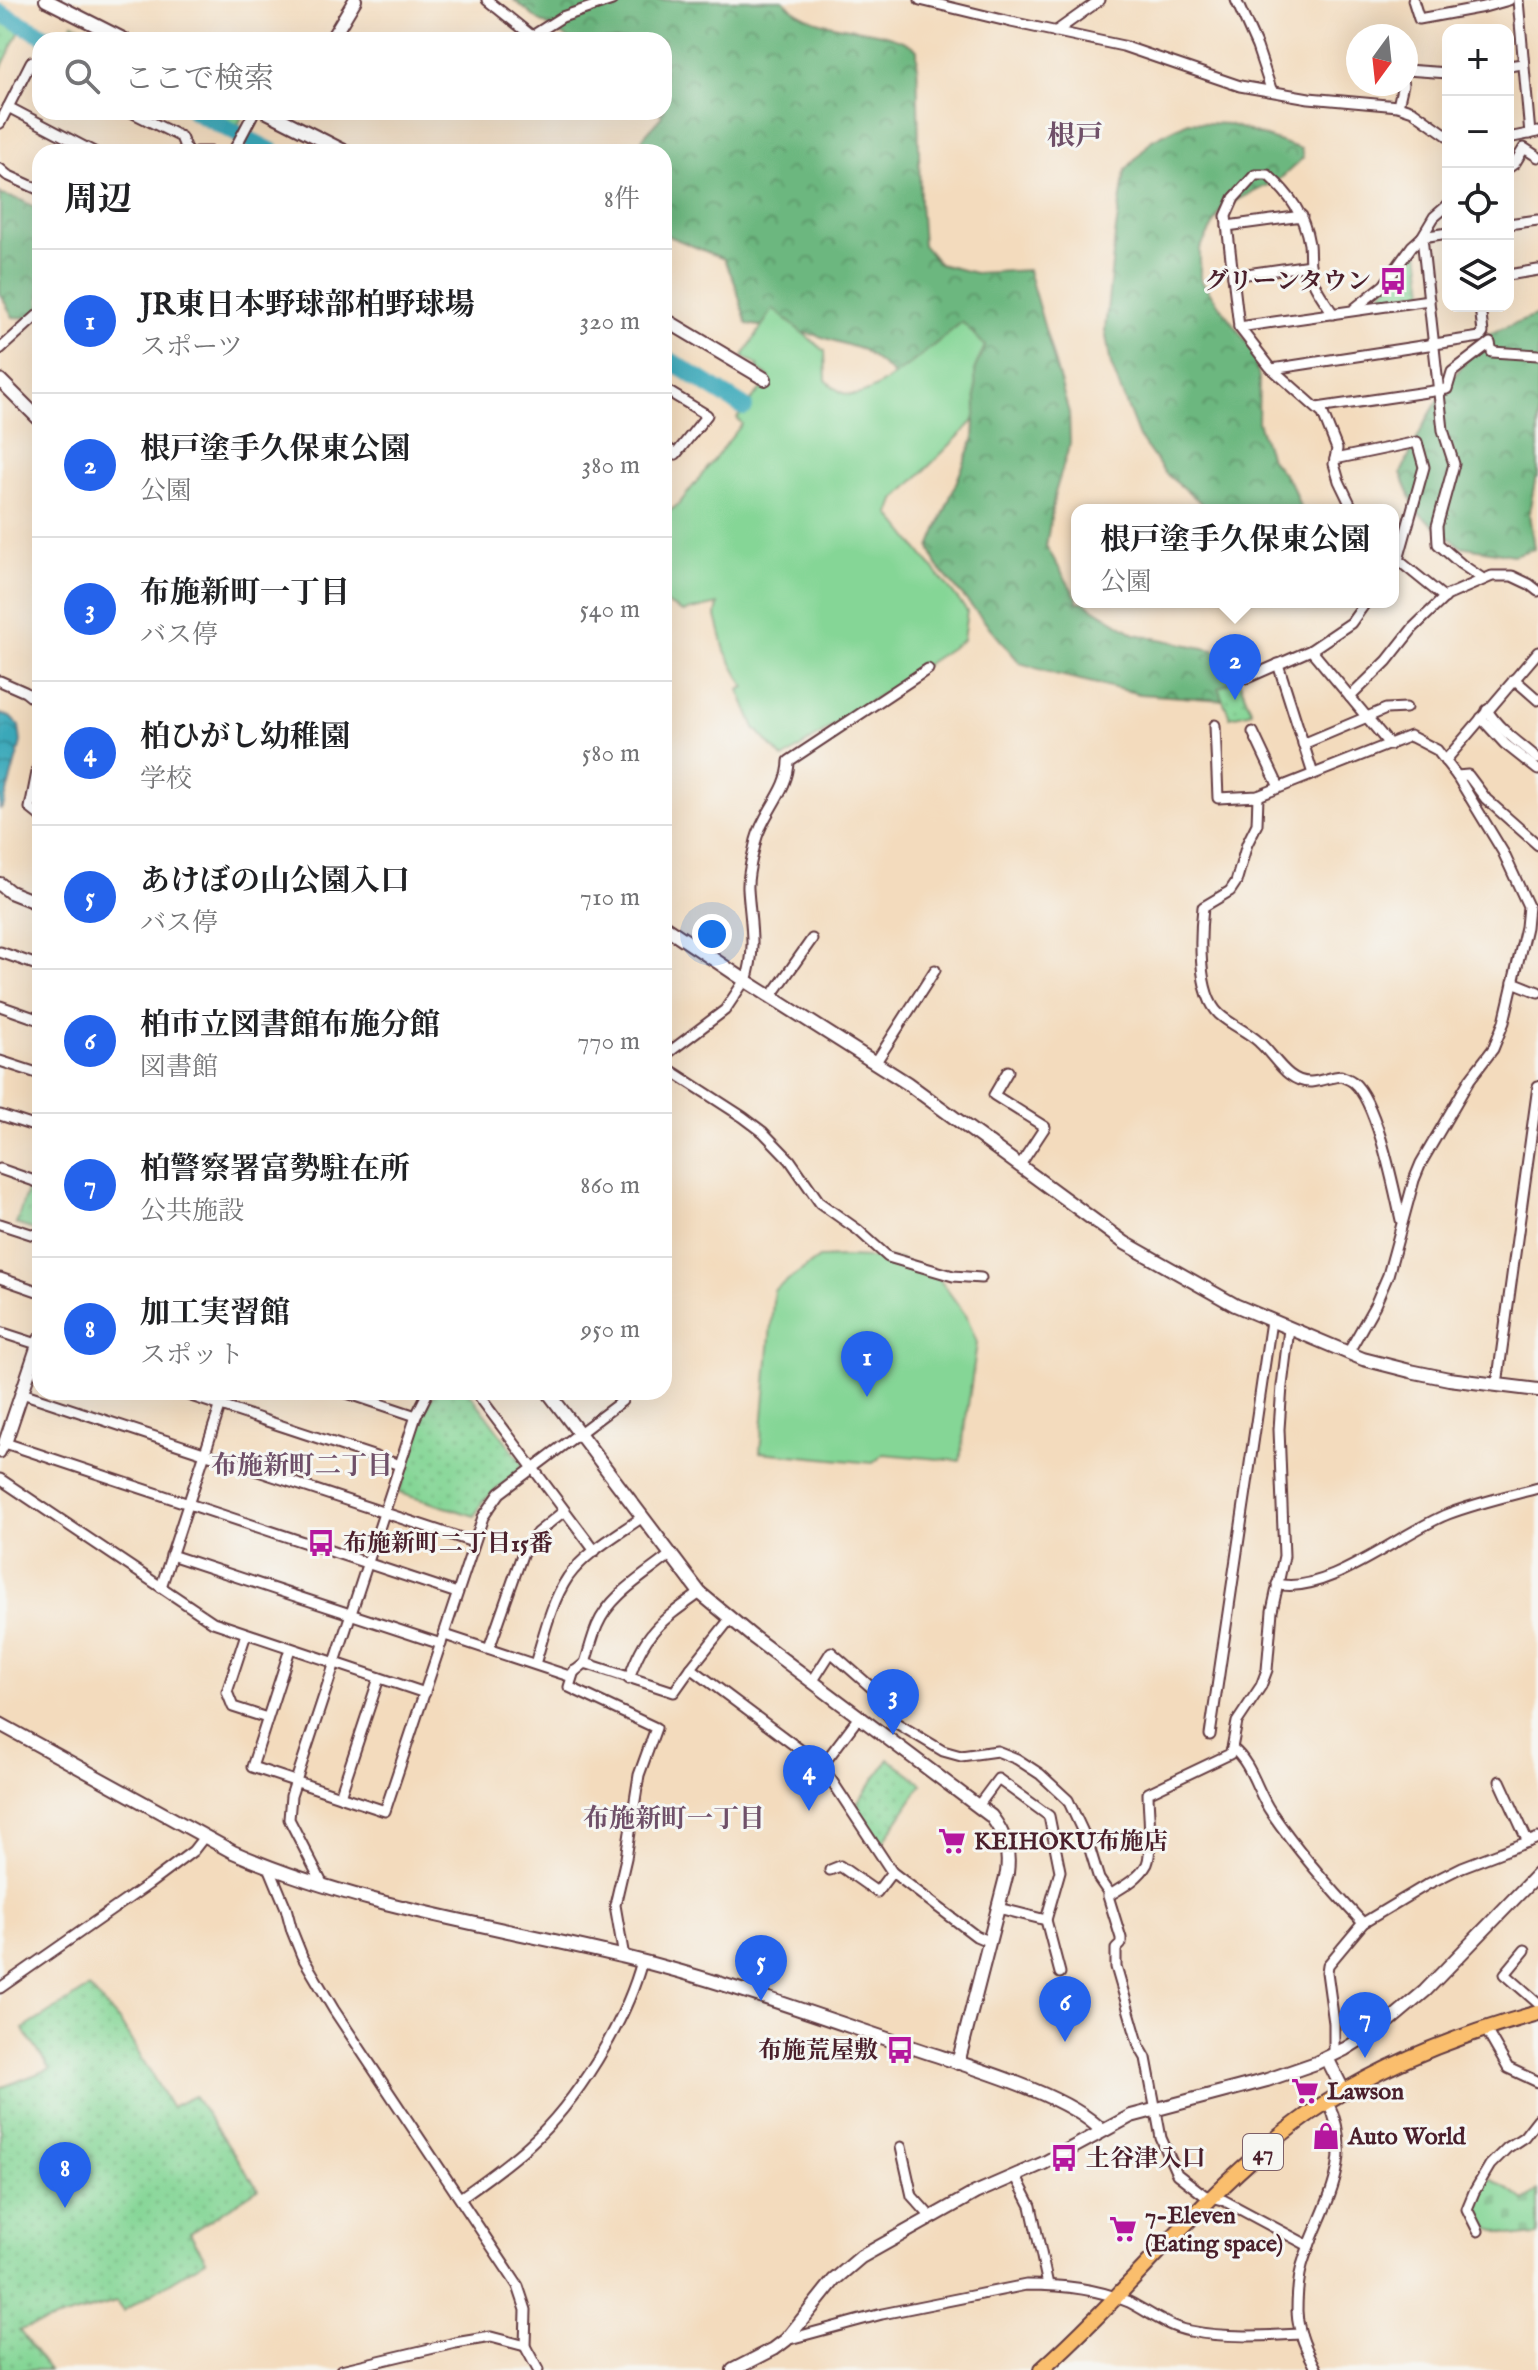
<!DOCTYPE html>
<html lang="ja">
<meta charset="utf-8">
<style>
body{margin:0;font-family:"IM FELL English","Noto Serif JP",serif;background:#f2f2f2;color:#202124}
.controls{position:absolute;right:24px;top:24px;display:grid;overflow:hidden;border-radius:16px;box-shadow:0 8px 32px #0002}
.controls button{width:72px;height:72px;display:grid;place-items:center;padding:0;border:0;border-bottom:2px solid #e0e0e0;background:#fff;color:#202124;font:40px sans-serif}
.compass{position:absolute;left:1346px;top:24px;width:72px;height:72px;border-radius:50%;background:#fff;box-shadow:0 8px 32px #0002;rotate:195deg}
.you{position:absolute;left:712px;top:934px;width:28px;height:28px;margin:-20px;border:6px solid #fff;border-radius:50%;background:#1a73e8;box-shadow:0 0 0 12px #1a73e833}
.badge{display:grid;place-items:center;width:52px;height:52px;border-radius:50%;background:#2563eb;color:#fff;font-size:26px;font-weight:700}
.pin{position:absolute;translate:-50% -66px;filter:drop-shadow(0 2px 4px #0008)}
.pin::after{content:'';position:absolute;top:42px;width:28px;height:24px;background:inherit;clip-path:polygon(0 0,100% 0,50% 100%)}
.popup{position:absolute;left:1071px;top:504px;width:328px;height:104px;box-sizing:border-box;display:grid;place-content:center;border-radius:16px;background:#fff;filter:drop-shadow(0 2px 6px #0005);font-size:26px;white-space:nowrap;color:#757577}
.popup b{font-size:30px;color:#202124}
.popup::after{content:'';position:absolute;left:50%;top:100%;margin-left:-16px;border:16px solid transparent;border-top-color:#fff}
.list{margin:0;padding:0;list-style:none}
h2{display:flex;justify-content:space-between;align-items:center;height:104px;margin:0;padding:0 32px;font-size:34px}
h2 small{font-size:26px;font-weight:400;color:#757577}
.list li{display:grid;grid-template-columns:52px 1fr auto;gap:24px;align-items:center;box-sizing:border-box;height:144px;padding:0 32px;border-top:2px solid #e0e0e0}
.list b{display:block;font-size:30px;white-space:nowrap}
.list p{margin:0;font-size:26px;white-space:nowrap;color:#757577}
.list em{font-size:26px;font-style:normal;color:#757577}
.icon{flex:none;width:44px;height:44px;fill:none;stroke:currentColor;stroke-width:2;stroke-linecap:round;stroke-linejoin:round}
.map{position:relative;flex:none;width:1538px;height:2370px;overflow:hidden}
.search{position:absolute;background:#fff;box-shadow:0 8px 32px #0002;left:32px;top:32px;width:640px;height:88px;display:flex;align-items:center;gap:20px;box-sizing:border-box;padding:0 28px;border-radius:24px;color:#757577;font-size:30px}
.panel{position:absolute;background:#fff;box-shadow:0 8px 32px #0002;left:32px;top:144px;width:640px;height:1256px;border-radius:24px}
.map>svg:first-child{display:block}
.forest{fill:url(#forest-crowns);stroke:#5b6b55;stroke-width:2}
.cemetery{fill:url(#cemetery-stones);stroke:#687a60;stroke-width:2}
.park{fill:url(#park-dots);stroke:#687a60;stroke-width:2}
.garden{fill:#85d696;stroke:#687a60;stroke-width:2}
.water{fill:url(#water-waves);stroke:#426472;stroke-width:2}
.lines{fill:none;stroke-linecap:round;stroke-linejoin:round}
.river{stroke:#3ba9ba;stroke-width:18}
.minor-casing{stroke:#633b41;stroke-width:13}
.tertiary-casing{stroke:#633b41;stroke-width:16}
.primary-casing{stroke:#633b41;stroke-width:18}
.minor{stroke:#fff;stroke-width:9}
.tertiary{stroke:#fff;stroke-width:12}
.primary{stroke:#fabe6d;stroke-width:14}
.labels{text-anchor:middle;stroke-width:6;stroke-linejoin:round;paint-order:stroke}
.shield{fill:#f6f6f2;stroke:#7e6067;stroke-width:2}
.shield-label{font-size:22px;font-weight:bold;fill:#4a1f2b}
.poi-label{font-size:24px;font-weight:bold;fill:#4a1f2b;stroke:#f6f6f2;text-anchor:start}
.neighbourhood-label{font-size:26px;font-weight:bold;fill:#6f5069;stroke:#f6f6f2}
.quarter-label{font-size:28px;font-weight:bold;fill:#6f5069;stroke:#f6f6f2}
</style>
<div class="map">
<svg width="1538" height="2370" viewBox="0 0 1538 2370">
<defs>
<pattern id="forest-crowns" width="20" height="18" patternUnits="userSpaceOnUse" patternTransform="scale(2)"><rect width="20" height="18" fill="#6cb77f"/><path d="M2 6a3 3 0 1 1 6 0M12 15a3 3 0 1 1 6 0" fill="none" stroke="#5b9468"/></pattern>
<pattern id="cemetery-stones" width="16" height="16" patternUnits="userSpaceOnUse" patternTransform="scale(2)"><rect width="16" height="16" fill="#85d696"/><path d="M2 7V4a2 2 0 0 1 4 0v3zM10 15v-3a2 2 0 0 1 4 0v3z" fill="#74b781"/></pattern>
<pattern id="park-dots" width="8" height="8" patternUnits="userSpaceOnUse" patternTransform="scale(2)"><rect width="8" height="8" fill="#85d696"/><path d="M2 2h.1M6 6h.1" fill="none" stroke="#74b781" stroke-width="1.8" stroke-linecap="round"/></pattern>
<pattern id="water-waves" width="16" height="10" patternUnits="userSpaceOnUse" patternTransform="scale(2)"><rect width="16" height="10" fill="#3ba9ba"/><path d="M0 5q4-4 8 0t8 0" fill="none" stroke="#348997"/></pattern>
</defs>
<rect width="100%" height="100%" fill="#f6f6f2"/>
<filter id="ink" filterUnits="userSpaceOnUse"><feTurbulence type="fractalNoise" baseFrequency=".0125" numOctaves="2"/><feDisplacementMap in="SourceGraphic" scale="16" xChannelSelector="R" yChannelSelector="G"/><feConvolveMatrix kernelMatrix="1 2 1 2 8 2 1 2 1" color-interpolation-filters="sRGB"/></filter>
<filter id="wash" filterUnits="userSpaceOnUse"><feTurbulence type="fractalNoise" baseFrequency=".006" numOctaves="4" result="noise"/><feDisplacementMap in="SourceGraphic" scale="32" xChannelSelector="R" yChannelSelector="G"/><feGaussianBlur stdDeviation="1.8" result="paint"/><feColorMatrix in="noise" values="0 0 0 0 0 0 0 0 0 0 0 0 0 0 0 0 0 1.4 0 .05"/><feComposite in="paint" operator="in"/></filter>
<g filter="url(#wash)">
<rect width="100%" height="100%" fill="#f3dbbd"/>
<!-- forest -->
<g class="forest">
<path d="M514,0h269c33,37 95,21 134,49l3,153 3,43 16,19 36,9 53,-3 41,143 1,30 -15,50 -9,53 31,52v4h6l52,32 83,17 18,21 -14,28 -82,-6 -85,-20 -35,-11 -83,-97 -7,-19 44,-108 1,-19 -23,-16 -51,-24 -38,-30 -47,-15 -69,-11 -12,-41 -11,-24 -60,-25v-82h-29l9,-16 18,-20 -2,-4h4v-72h-93l-33,-20z"/>
<polygon points="1188,122 1228,124 1301,149 1303,158 1280,179 1223,207 1200,249 1200,279 1253,351 1259,378 1258,422 1270,458 1292,485 1301,510 1210,510 1165,473 1139,437 1111,365 1105,330 1115,236 1125,171 1152,140"/>
<polygon points="0,192 1,195 21,200 40,210 40,318 13,317 0,294"/>
<polygon points="1538,315 1538,477 1535,481 1529,513 1534,549 1513,555 1460,546 1416,511 1401,473 1423,426 1449,382 1488,334"/>
</g>
<!-- cemetery -->
<polygon class="cemetery" points="1491,2178 1525,2201 1538,2191 1538,2235 1518,2237 1481,2225 1474,2210 1481,2189"/>
<!-- park -->
<g class="park">
<polygon points="0,21 20,31 0,70"/>
<polygon points="73,23 105,40 66,40"/>
<polygon points="205,112 244,112 237,128"/>
<polygon points="1414,251 1419,252 1424,291 1421,295 1380,302 1378,297"/>
<polygon points="1238,678 1252,712 1230,717 1218,688"/>
<polygon points="29,1184 40,1188 40,1232 16,1224"/>
<polygon points="435,1392 469,1392 522,1463 521,1468 482,1502 475,1516 399,1493 424,1413"/>
<polygon points="889,1759 922,1784 882,1844 856,1805"/>
<polygon points="89,1988 120,2022 171,2107 194,2096 258,2189 190,2233 206,2260 123,2311 116,2302 19,2330 49,2370 0,2370 0,2088 50,2069 23,2029"/>
</g>
<!-- garden -->
<g class="garden">
<path d="M773,309l52,42 1,29c8,7 15,15 27,15 26,0 86,-55 109,-73l23,24 -10,22 1,46 -3,8 -78,78 -5,14 77,97 -4,29 -180,119 -28,-31 -16,-38 6,-3 -20,-36 -9,-35 2,-12 -35,8 -19,-10v-91l3,2 12,-9 63,-80 -5,-6 33,-40 -14,-10 3,-2 -16,-10z"/>
<polygon points="844,1257 898,1259 934,1272 967,1317 977,1343 960,1461 884,1454 873,1463 760,1452 774,1290 819,1258"/>
</g>
<!-- water -->
<polygon class="water" points="0,714 10,717 19,726 21,742 3,807 0,809"/>
<g class="lines">
<!-- river -->
<g class="river">
<polyline points="0,13 53,40"/>
<polyline points="195,112 273,152"/>
<polyline points="664,357 744,407"/>
</g>
</g>
</g>
<g filter="url(#ink)">
<g class="lines">
<!-- minor casing -->
<g class="minor-casing">
<g id="minor">
<polyline points="487,0 532,36 562,17 612,0"/>
<polyline points="920,0 1011,22 1123,46 1240,86 1309,98 1398,106 1413,111 1448,136"/>
<polyline points="1236,0 1257,47 1271,89"/>
<polyline points="1413,0 1419,19 1484,7 1509,0"/>
<polyline points="1518,0 1530,134"/>
<polyline points="1055,32 1100,0"/>
<polyline points="1508,66 1523,64"/>
<polyline points="1406,70 1448,73"/>
<polyline points="1398,106 1403,84"/>
<polyline points="8,107 94,152"/>
<polyline points="131,112 181,137 187,152"/>
<polyline points="0,123 31,62 40,66"/>
<polyline points="1508,138 1538,132"/>
<polyline points="196,152 211,152"/>
<polyline points="233,152 254,112"/>
<polyline points="1508,168 1515,163 1524,148 1538,157"/>
<polyline points="0,169 7,175 40,190"/>
<polyline points="1508,224 1538,220"/>
<polyline points="1227,226 1302,216"/>
<polyline points="1422,237 1443,430 1454,464 1437,526 1438,544 1461,564 1483,579"/>
<polyline points="1422,237 1448,233"/>
<polyline points="1508,275 1538,270"/>
<polyline points="1233,276 1310,265"/>
<polyline points="1355,308 1384,285 1412,246 1422,237 1434,217 1448,205"/>
<path d="M1333,314c-7,-12 -19,-26 -22,-39 -2,-10 -1,-21 -2,-31 -5,-30 -19,-49 -41,-69h-13l-21,23 -8,18 13,111 31,40 53,47 14,35 -3,15 5,17 14,29"/>
<polyline points="1239,327 1429,300"/>
<polyline points="0,349 40,313"/>
<polyline points="1272,369 1480,337 1483,333 1480,306"/>
<polyline points="664,389 707,415 676,454 664,446"/>
<polyline points="1317,408 1447,389 1452,372 1490,343 1492,352 1538,355"/>
<polyline points="1335,459 1417,442 1424,467 1398,560 1445,598"/>
<polyline points="1366,602 1351,623 1311,650 1390,745"/>
<polyline points="1278,664 1313,774"/>
<polyline points="1247,678 1311,650"/>
<polyline points="1514,679 1538,700"/>
<polyline points="0,681 25,692 40,704"/>
<polyline points="1350,697 1387,661 1413,628 1446,596 1492,576 1512,576 1529,584 1538,591"/>
<path d="M1487,710c13,21 33,33 51,49"/>
<polyline points="1481,718 1505,744 1538,770"/>
<polyline points="1215,725 1218,798 1258,796 1410,736 1437,750 1457,776 1503,852 1528,906 1526,927 1504,1022 1493,1049 1470,1079 1421,1163 1414,1180 1388,1275 1375,1305 1348,1353"/>
<polyline points="1253,732 1279,787"/>
<polyline points="1303,744 1386,709 1406,708"/>
<polyline points="40,757 30,808 40,816"/>
<polyline points="1445,761 1538,652"/>
<polyline points="1457,776 1468,775 1486,799 1538,845"/>
<path d="M1258,796l-1,28 -10,20 -11,38 -6,9 -27,16c-3,27 -6,86 16,107 12,11 28,17 40,28 16,14 28,41 52,40 10,-1 20,-5 30,-6 4,2 8,3 12,6 24,20 41,107 48,138"/>
<polyline points="0,952 40,966"/>
<path d="M746,981c11,-33 4,-59 2,-92 -1,-15 5,-34 8,-49 7,-28 33,-50 33,-79l139,-92"/>
<polyline points="1513,982 1538,992"/>
<polyline points="771,997 812,939"/>
<polyline points="0,1006 40,1020"/>
<polyline points="664,1056 725,1010 745,980"/>
<polyline points="0,1061 40,1074"/>
<polyline points="876,1062 935,970"/>
<polyline points="664,1066 743,1117 763,1132 790,1160 820,1203 858,1230 888,1257 953,1276 981,1278"/>
<polyline points="1008,1071 994,1095 1045,1127 1020,1165"/>
<polyline points="0,1115 40,1128"/>
<polyline points="0,1169 40,1183"/>
<polyline points="0,1224 40,1237"/>
<polyline points="0,1278 40,1292"/>
<path d="M1289,1329l-7,57 -3,43 5,127 -12,55 -5,59 -6,16 -24,36 -5,26c20,15 25,44 39,64 27,39 59,76 92,111"/>
<polyline points="0,1332 40,1345"/>
<polyline points="1497,1385 1538,1086"/>
<polyline points="179,1392 400,1465"/>
<polyline points="344,1392 416,1416"/>
<polyline points="476,1392 595,1551"/>
<polyline points="22,1393 473,1542"/>
<polyline points="0,1453 5,1443 457,1593"/>
<polyline points="0,1479 213,1622 425,1693"/>
<polyline points="171,1555 441,1644"/>
<path d="M1277,1584c50,12 124,-52 171,-70 29,-11 60,-18 90,-26"/>
<polyline points="161,1587 225,1392"/>
<polyline points="246,1634 227,1692 233,1707 267,1718"/>
<polyline points="445,1635 569,1676 585,1663 674,1692 691,1668 822,1766 892,1872 877,1892 840,1866 830,1870"/>
<polyline points="290,1649 252,1767 385,1811 483,1517 500,1493 622,1401 615,1392"/>
<polyline points="489,1649 523,1552 537,1533 564,1511"/>
<path d="M585,1663c4,-12 7,-25 12,-37 13,-31 47,-50 73,-71"/>
<path d="M535,1664c9,-29 16,-62 33,-87 18,-25 49,-42 73,-59"/>
<polyline points="691,1668 730,1619"/>
<polyline points="574,1671 569,1687 656,1728 639,1775 626,1858 615,1905 624,1957"/>
<path d="M629,1679c15,-47 32,-58 71,-86"/>
<polyline points="812,1682 831,1652 872,1688 883,1709 893,1721 943,1751 961,1756 997,1751 1017,1759 1040,1774 1068,1800 1088,1843 1099,1879 1110,1895"/>
<polyline points="1210,1735 1271,1321"/>
<path d="M1232,1748l-2,6 -82,39c0,17 5,57 -1,71 -8,15 -26,24 -39,32l13,42v6l-5,5v18l23,79 7,12 15,80 16,36 27,21 19,5 86,46"/>
<polyline points="822,1766 859,1717"/>
<polyline points="1500,1781 1528,1842"/>
<polyline points="340,1796 379,1678"/>
<polyline points="978,1806 998,1779 1049,1816 1060,1871 1046,1920 998,1908"/>
<polyline points="269,1867 286,1908 292,1931 302,1956 334,2010 518,2286 526,2310 525,2346 538,2370"/>
<polyline points="892,1872 976,1936 990,1942"/>
<polyline points="323,1885 289,1819 291,1796 416,1416 428,1392"/>
<polyline points="1046,1920 1060,1973"/>
<polyline points="1525,1950 1505,1974 1538,2003"/>
<polyline points="0,1988 149,1884 193,1851 204,1837"/>
<polyline points="1485,2028 1508,2068 1538,2082"/>
<polyline points="1334,2055 1334,2023 1327,1972 1328,1965 1363,1923 1428,1884 1462,1867 1538,1838"/>
<polyline points="901,2147 912,2196 931,2217"/>
<polyline points="1015,2175 1031,2206 1048,2285"/>
<path d="M460,2198c23,-16 47,-33 69,-53 47,-42 97,-123 113,-184"/>
<polyline points="1478,2231 1467,2209 1474,2192 1490,2165 1507,2148 1524,2137 1538,2119"/>
<path d="M786,2340l96,-26 144,-29c35,0 70,3 103,17 20,10 38,25 61,29 33,7 76,5 111,3"/>
<polyline points="341,2370 455,2343 491,2337 525,2346"/>
<path d="M1317,2370c-10,-19 -19,-37 -20,-59 0,-17 2,-39 8,-55 20,-54 51,-96 23,-154"/>
</g>
</g>
<!-- tertiary casing -->
<g class="tertiary-casing">
<g id="tertiary">
<polyline points="46,0 125,40"/>
<polyline points="331,40 355,0"/>
<polyline points="267,112 346,152"/>
<polyline points="664,319 765,379"/>
<polyline points="0,380 40,420"/>
<polyline points="0,884 10,892 40,904"/>
<polyline points="664,926 746,981 907,1083 1125,1243 1235,1305 1363,1359 1410,1371 1449,1379 1538,1390"/>
<path d="M548,1392l152,201 53,44 238,179c14,18 19,34 16,57l-49,190"/>
<polyline points="5,1443 40,1339"/>
<path d="M0,1724l233,128c125,55 261,73 392,105 103,25 201,62 301,95 45,15 144,44 175,78"/>
<polyline points="1327,2058 1344,2092"/>
<polyline points="733,2370 774,2349 786,2340 834,2280 861,2257 975,2193 1044,2163 1131,2116 1267,2080 1316,2063 1345,2049 1387,2023 1425,1991 1538,1874"/>
</g>
</g>
<!-- primary casing -->
<g class="primary-casing">
<path id="primary" d="M1041,2370c93,-82 167,-185 269,-257 69,-48 148,-78 228,-100"/>
</g>
<!-- minor -->
<use href="#minor" class="minor"/>
<!-- tertiary -->
<use href="#tertiary" class="tertiary"/>
<!-- primary -->
<use href="#primary" class="primary"/>
</g>
</g>
<!-- icons -->
<defs>
<g id="bus-bare" transform="scale(2.16)"><path d="M-5-6H5V4H4V6H2V4H-2V6H-4V4H-5ZM-3.5-4V0h7V-4ZM-3.5 1.2v1.5H-2V1.2ZM2 1.2v1.5H3.5V1.2Z" fill="#b5179e" stroke="#f6f6f2" stroke-width="2.5" paint-order="stroke"/></g>
<g id="supermarket-bare" transform="scale(2.16)"><path d="M-6-5.5h2.5l.6 2H6L4.5 2H-2.5L-4.4-4H-6ZM-1.5 3.2a1.3 1.3 0 1 0 .1 0ZM3 3.2a1.3 1.3 0 1 0 .1 0Z" fill="#b5179e" stroke="#f6f6f2" stroke-width="2.5" paint-order="stroke"/></g>
<g id="shop-bare" transform="scale(2.16)"><path d="M-5-2.5h2.3a2.7 3.5 0 0 1 5.4 0H5L5.5 6h-11ZM-1.5-2.5h3a1.5 2.3 0 0 0-3 0Z" fill="#b5179e" stroke="#f6f6f2" stroke-width="2.5" paint-order="stroke"/></g>
</defs>
<g fill-rule="evenodd">
<use href="#bus-bare" x="1393" y="281"/>
<use href="#bus-bare" x="321" y="1543"/>
<use href="#supermarket-bare" x="952" y="1841"/>
<use href="#bus-bare" x="900" y="2050"/>
<use href="#supermarket-bare" x="1305" y="2091"/>
<use href="#shop-bare" x="1326" y="2136"/>
<use href="#bus-bare" x="1064" y="2158"/>
<use href="#supermarket-bare" x="1123" y="2229"/>
</g>
<g class="labels">
<!-- shield labels -->
<rect class="shield" x="1243" y="2134" width="40" height="36" rx="6"/>
<g class="shield-label">
<text x="1263" y="2160">47</text>
</g>
<!-- poi labels -->
<g class="poi-label">
<text x="1371" y="289" text-anchor="end">グリーンタウン</text>
<text x="343" y="1551">布施新町二丁目15番</text>
<text x="974" y="1849">KEIHOKU布施店</text>
<text x="878" y="2058" text-anchor="end">布施荒屋敷</text>
<text x="1327" y="2099">Lawson</text>
<text x="1348" y="2144">Auto World</text>
<text x="1086" y="2166">土谷津入口</text>
<text x="1145" y="2223">7-Eleven<tspan x="1145" dy="28">(Eating space)</tspan></text>
</g>
<!-- neighbourhood labels -->
<g class="neighbourhood-label">
<text x="302" y="1474">布施新町二丁目</text>
<text x="674" y="1827">布施新町一丁目</text>
</g>
<!-- quarter labels -->
<g class="quarter-label">
<text x="1075" y="145">根戸</text>
</g>
</g>
</svg>
<div class="controls">
<button>+</button>
<button>−</button>
<button><svg class="icon" aria-label="locate" viewBox="0 0 24 24"><circle cx="12" cy="12" r="6"/><path d="M12 2v4M12 18v4M2 12h4M18 12h4"/></svg></button>
<button><svg class="icon" aria-label="layers" viewBox="0 0 24 24"><path d="M12 4l9 5-9 5-9-5zM3 14l9 5 9-5"/></svg></button>
</div>
<svg class="compass" viewBox="-18 -18 36 36"><path d="M0-13l5 13h-10z" fill="#e53935"/><path d="M0 13l5-13h-10z" fill="#757577"/></svg>
<div class="you"></div>
<div class="pin badge" style="left:867px;top:1397px">1</div>
<div class="pin badge" style="left:1235px;top:700px">2</div>
<div class="popup"><b>根戸塗手久保東公園</b>公園</div>
<div class="pin badge" style="left:893px;top:1735px">3</div>
<div class="pin badge" style="left:809px;top:1811px">4</div>
<div class="pin badge" style="left:761px;top:2001px">5</div>
<div class="pin badge" style="left:1065px;top:2042px">6</div>
<div class="pin badge" style="left:1365px;top:2058px">7</div>
<div class="pin badge" style="left:65px;top:2208px">8</div>
<div class="search"><svg class="icon" aria-label="search" viewBox="0 0 24 24"><circle cx="10" cy="10" r="6"/><path d="M15 15l6 6"/></svg>ここで検索</div>
<section class="panel">
<h2>周辺<small>8件</small></h2>
<ul class="list">
<li><span class="badge">1</span><div><b>JR東日本野球部柏野球場</b><p>スポーツ</p></div><em>320 m</em></li>
<li><span class="badge">2</span><div><b>根戸塗手久保東公園</b><p>公園</p></div><em>380 m</em></li>
<li><span class="badge">3</span><div><b>布施新町一丁目</b><p>バス停</p></div><em>540 m</em></li>
<li><span class="badge">4</span><div><b>柏ひがし幼稚園</b><p>学校</p></div><em>580 m</em></li>
<li><span class="badge">5</span><div><b>あけぼの山公園入口</b><p>バス停</p></div><em>710 m</em></li>
<li><span class="badge">6</span><div><b>柏市立図書館布施分館</b><p>図書館</p></div><em>770 m</em></li>
<li><span class="badge">7</span><div><b>柏警察署富勢駐在所</b><p>公共施設</p></div><em>860 m</em></li>
<li><span class="badge">8</span><div><b>加工実習館</b><p>スポット</p></div><em>950 m</em></li>
</ul>
</section>
</div>
